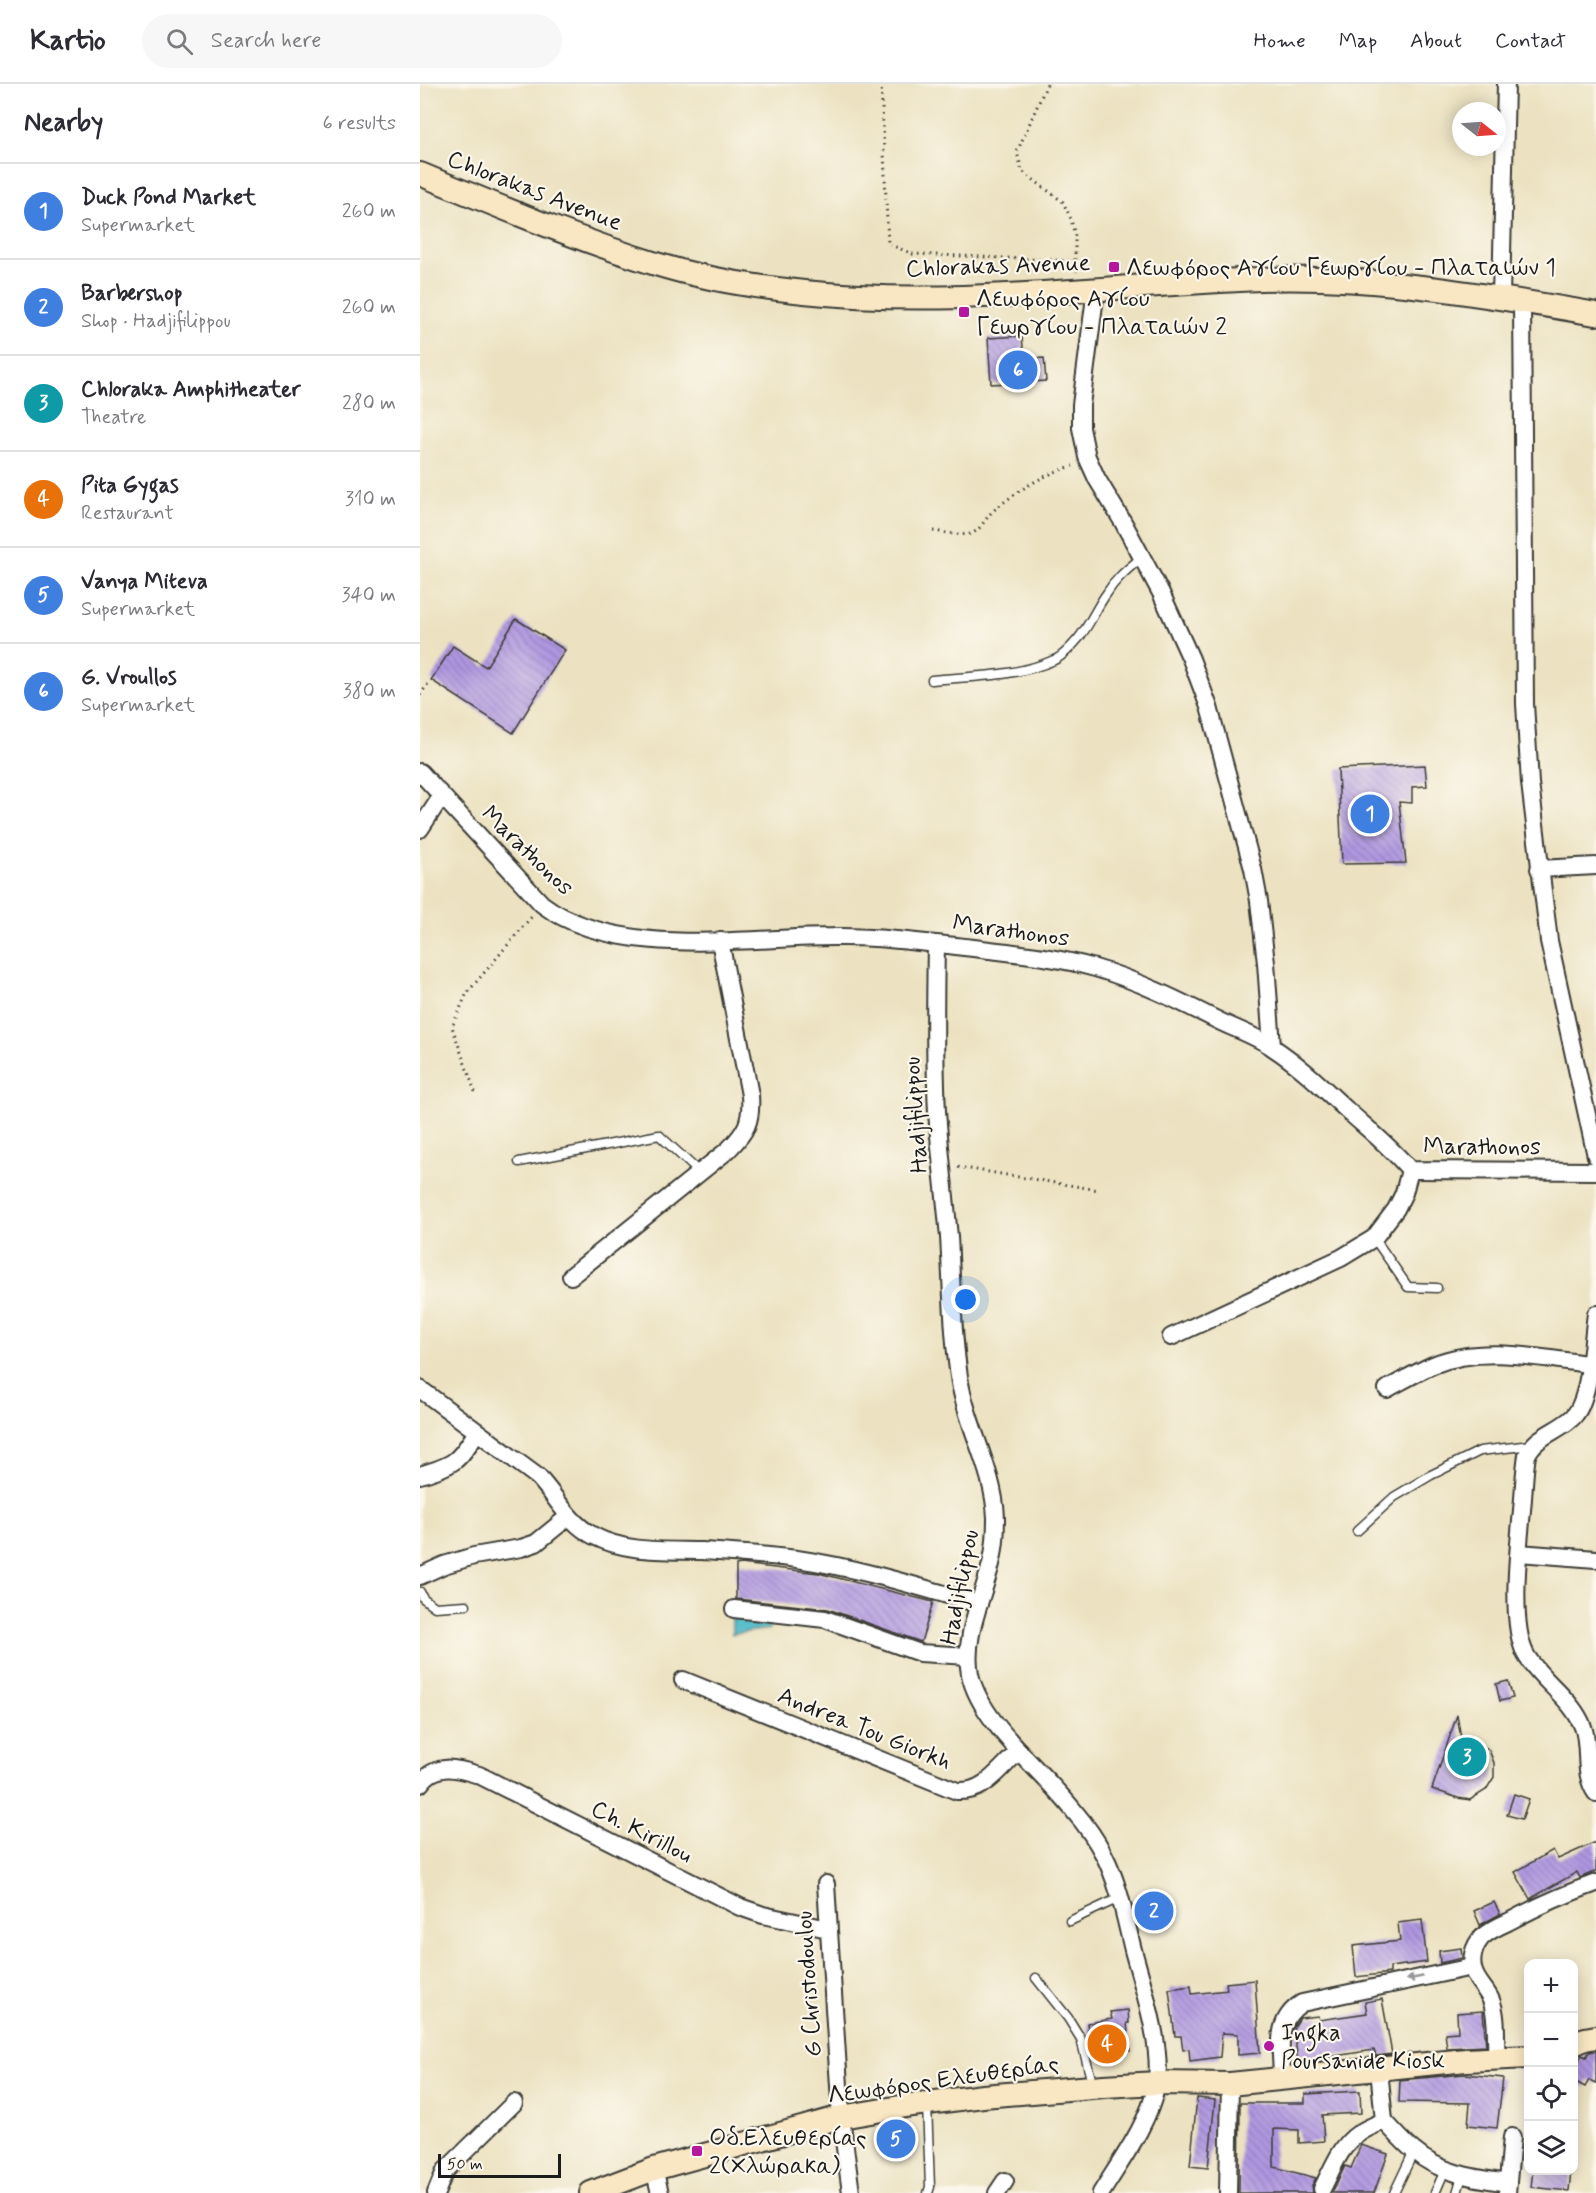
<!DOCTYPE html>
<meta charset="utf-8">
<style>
body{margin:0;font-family:Mynerve,sans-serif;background:#f7f7f7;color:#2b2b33}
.controls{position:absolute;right:18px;bottom:18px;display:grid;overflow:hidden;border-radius:12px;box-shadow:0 3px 15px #0003}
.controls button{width:54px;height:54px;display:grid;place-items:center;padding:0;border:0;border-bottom:2px solid #e1e1e2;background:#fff;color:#2b2b33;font:30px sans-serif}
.compass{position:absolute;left:1032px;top:18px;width:54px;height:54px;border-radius:50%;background:#fff;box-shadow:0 3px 15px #0003;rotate:107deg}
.scale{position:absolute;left:18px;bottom:15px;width:123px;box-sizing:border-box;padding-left:6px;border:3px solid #1c1c1c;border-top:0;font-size:16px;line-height:21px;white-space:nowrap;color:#1c1c1c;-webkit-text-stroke:4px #fbf7ec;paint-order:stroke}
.you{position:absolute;left:546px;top:1216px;width:21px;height:21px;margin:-15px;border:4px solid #fff;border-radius:50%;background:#1a73e8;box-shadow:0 0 0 9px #1a73e833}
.badge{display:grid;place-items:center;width:39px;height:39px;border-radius:50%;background:#b5179e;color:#fff;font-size:20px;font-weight:700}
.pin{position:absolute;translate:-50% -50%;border:3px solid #fff;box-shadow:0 2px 6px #0006}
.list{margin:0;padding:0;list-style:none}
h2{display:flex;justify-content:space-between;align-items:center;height:78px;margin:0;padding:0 24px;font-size:26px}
h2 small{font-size:20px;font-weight:400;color:#7c7c81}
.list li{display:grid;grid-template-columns:39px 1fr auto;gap:18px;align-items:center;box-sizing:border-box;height:96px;padding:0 24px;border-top:2px solid #e1e1e2}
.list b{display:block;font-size:22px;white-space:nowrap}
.list p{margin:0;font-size:20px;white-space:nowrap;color:#7c7c81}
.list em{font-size:20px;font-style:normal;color:#7c7c81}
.icon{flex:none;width:33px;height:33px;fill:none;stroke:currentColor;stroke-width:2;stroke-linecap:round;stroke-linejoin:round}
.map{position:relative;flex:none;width:1176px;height:2109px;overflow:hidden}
header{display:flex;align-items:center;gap:36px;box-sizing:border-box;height:84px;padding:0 30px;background:#fff;border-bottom:2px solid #e1e1e2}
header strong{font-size:28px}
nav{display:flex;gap:33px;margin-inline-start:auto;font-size:21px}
.search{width:420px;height:54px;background:#f7f7f7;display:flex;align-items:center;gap:15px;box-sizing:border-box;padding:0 21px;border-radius:33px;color:#7c7c81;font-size:22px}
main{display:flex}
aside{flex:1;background:#fff}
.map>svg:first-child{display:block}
.water{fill:url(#water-waves);stroke:#366c72;stroke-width:1.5}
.building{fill:url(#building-back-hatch)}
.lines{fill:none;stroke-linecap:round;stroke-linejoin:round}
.lane-casing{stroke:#3b3a35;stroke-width:11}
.street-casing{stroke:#3b3a35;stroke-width:20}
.secondary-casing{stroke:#3b3a35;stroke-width:26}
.path{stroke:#3b3a35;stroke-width:3;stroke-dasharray:1.5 4.5;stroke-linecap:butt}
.lane{stroke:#fff;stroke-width:8}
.street{stroke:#fff;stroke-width:16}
.secondary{stroke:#f9e7c3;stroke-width:22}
.oneway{fill:#999}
.poi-dot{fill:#b5179e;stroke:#fbf7ec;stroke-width:2}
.labels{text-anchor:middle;stroke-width:4.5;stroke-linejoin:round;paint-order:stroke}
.street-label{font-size:24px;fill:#1c1c1c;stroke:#fbf7ec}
.poi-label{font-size:24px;fill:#1c1c1c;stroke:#fbf7ec;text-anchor:start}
</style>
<header>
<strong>Kartio</strong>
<div class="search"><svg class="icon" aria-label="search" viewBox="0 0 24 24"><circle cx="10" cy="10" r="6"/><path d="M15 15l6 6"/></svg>Search here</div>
<nav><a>Home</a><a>Map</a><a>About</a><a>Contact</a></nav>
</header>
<main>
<aside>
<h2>Nearby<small>6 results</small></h2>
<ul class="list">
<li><span class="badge" style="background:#3f7fe0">1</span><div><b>Duck Pond Market</b><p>Supermarket</p></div><em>260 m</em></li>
<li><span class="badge" style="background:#3f7fe0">2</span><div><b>Barbershop</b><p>Shop · Hadjifilippou</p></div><em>260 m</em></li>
<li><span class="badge" style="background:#0f9aa8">3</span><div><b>Chloraka Amphitheater</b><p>Theatre</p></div><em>280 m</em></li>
<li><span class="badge" style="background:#e8710a">4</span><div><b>Pita Gygas</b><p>Restaurant</p></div><em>310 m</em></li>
<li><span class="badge" style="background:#3f7fe0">5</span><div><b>Vanya Miteva</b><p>Supermarket</p></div><em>340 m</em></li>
<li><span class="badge" style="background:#3f7fe0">6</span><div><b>G. Vroullos</b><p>Supermarket</p></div><em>380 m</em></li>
</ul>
</aside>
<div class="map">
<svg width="1176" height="2109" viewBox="0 0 1176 2109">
<defs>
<pattern id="water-waves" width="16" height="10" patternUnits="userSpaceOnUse" patternTransform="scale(1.5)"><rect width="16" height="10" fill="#4fbcc9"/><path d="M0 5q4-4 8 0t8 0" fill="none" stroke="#44a1ac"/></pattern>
<pattern id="building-back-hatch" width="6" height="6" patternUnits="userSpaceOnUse" patternTransform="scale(1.5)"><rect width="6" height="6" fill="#b097e1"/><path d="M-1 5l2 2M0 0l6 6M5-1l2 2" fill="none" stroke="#8e7ab6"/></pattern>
</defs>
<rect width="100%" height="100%" fill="#fbf7ec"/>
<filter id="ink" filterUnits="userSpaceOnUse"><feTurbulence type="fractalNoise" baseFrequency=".0167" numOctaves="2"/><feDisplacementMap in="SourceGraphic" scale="12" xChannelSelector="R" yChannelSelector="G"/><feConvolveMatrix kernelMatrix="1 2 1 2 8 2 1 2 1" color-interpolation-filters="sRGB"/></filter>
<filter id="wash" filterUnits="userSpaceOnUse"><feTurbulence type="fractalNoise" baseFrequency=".008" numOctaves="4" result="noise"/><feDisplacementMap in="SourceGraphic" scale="24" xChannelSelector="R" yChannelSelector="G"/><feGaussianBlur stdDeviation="1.35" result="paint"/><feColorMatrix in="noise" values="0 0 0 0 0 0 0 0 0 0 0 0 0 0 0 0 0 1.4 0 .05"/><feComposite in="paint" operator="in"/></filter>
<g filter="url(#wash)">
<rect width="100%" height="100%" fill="#ece2c1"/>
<!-- water -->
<polygon class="water" points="312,1529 350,1535 349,1545 312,1550"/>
<g id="blocks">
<!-- building -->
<g class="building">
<polygon points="602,252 604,275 624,274 626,297 571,300 568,254"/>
<polygon points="96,535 145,566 93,649 11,596 33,562 66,583"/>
<polygon points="1005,681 1007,702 992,703 992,719 979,718 986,779 922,780 918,685"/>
<polygon points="321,1480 398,1489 513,1518 501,1558 408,1525 316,1515 316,1481"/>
<polygon points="1088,1597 1093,1614 1080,1617 1076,1600"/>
<polygon points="1037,1631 1042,1660 1059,1660 1069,1666 1074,1679 1074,1693 1066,1706 1050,1716 1038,1714 1012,1705"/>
<polygon points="1094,1710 1109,1715 1102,1735 1087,1731"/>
<polygon points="1176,1758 1176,1787 1160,1794 1157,1788 1110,1815 1095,1788 1133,1766 1138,1775"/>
<polygon points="1074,1818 1080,1830 1060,1841 1054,1827"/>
<polygon points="1002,1836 1007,1878 970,1883 970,1889 936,1893 933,1862 980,1857 978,1839"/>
<polygon points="1041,1864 1042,1874 1020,1879 1019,1867"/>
<polygon points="835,1896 840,1969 818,1971 818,1950 802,1949 800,1973 770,1977 769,1965 763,1966 761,1952 755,1952 749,1905 771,1902 772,1910 807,1906 806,1899"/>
<polygon points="962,1915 972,1970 956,1972 954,1966 902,1974 902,1977 878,1980 874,1943 880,1934 898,1932 899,1936 947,1929 945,1918"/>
<polygon points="708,1926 709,1939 707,1939 710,1967 672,1973 667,1939 692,1935 690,1928"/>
<polygon points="1063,1927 1066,1962 1027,1964 1025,1949 1038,1948 1037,1929"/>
<polygon points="1176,1967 1176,1999 1169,1996 1165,2003 1154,1997 1154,1985 1162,1971 1166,1973 1169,1968"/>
<polygon points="1045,1990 1083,1994 1077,2044 1048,2041 1050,2019 979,2018 980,1996"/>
<polygon points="940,2007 941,2029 902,2031 904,2057 879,2059 879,2046 854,2045 854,2083 896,2094 892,2101 893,2109 819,2109 820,2019 885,2019 885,2010"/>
<polygon points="777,2014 795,2016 788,2084 770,2082"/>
<polygon points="941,2061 968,2070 954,2109 912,2109 925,2082 931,2084"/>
<polygon points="1113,2086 1151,2086 1149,2107 1111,2103"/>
</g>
</g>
</g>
<g filter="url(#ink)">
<use href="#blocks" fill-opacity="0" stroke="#3b3a35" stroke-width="1.5"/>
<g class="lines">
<!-- lane casing -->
<g class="lane-casing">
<g id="lane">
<path d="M512,596c39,-4 85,-3 122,-20 8,-3 18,-14 24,-21 12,-14 18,-31 29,-46 9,-15 22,-25 35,-36"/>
<polyline points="99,1078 239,1051 280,1089"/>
<polyline points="954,1154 988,1203 1017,1204"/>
<polyline points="937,1447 974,1413 1011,1391 1060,1367 1111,1361"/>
<polyline points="0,1508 3,1514 15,1523 46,1521"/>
<polyline points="650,1837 699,1814"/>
<polyline points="616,1894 648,1934 661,1955 673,2003"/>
<polyline points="507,2020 510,2103 508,2109"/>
<polyline points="974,2109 994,2067"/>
<polyline points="1015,2109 1025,2086"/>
<polyline points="1037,2109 1042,2092"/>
</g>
</g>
<!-- street casing -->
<g class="street-casing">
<g id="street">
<polyline points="676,205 661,321 661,344 667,373 677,395 703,438 741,509 771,575 789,623 833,785 839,817 846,879 852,962"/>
<polyline points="1081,213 1086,0"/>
<polyline points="1102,217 1105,620 1110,699 1129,857 1176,1072"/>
<path d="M0,688l122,132c74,56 204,33 291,33 42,-1 81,5 123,9 47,6 93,9 139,22 42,12 84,33 122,52 18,9 39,16 55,27 28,18 52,42 76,64 21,19 44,37 62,59l186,1"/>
<polyline points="0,745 21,713"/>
<polyline points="1119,785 1176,782"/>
<path d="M516,860c-1,56 -2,111 1,167 3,42 8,84 12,126 3,48 3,98 11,146 8,46 34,87 36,135 0,15 -1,31 -5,46 -9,36 -28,73 -21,110 10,49 74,98 104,137 11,13 22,28 30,44 15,29 21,63 29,95 10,37 31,100 23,137 -7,36 -36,75 -55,106"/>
<path d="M151,1192l157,-126c18,-18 24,-28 22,-55l-30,-154"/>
<path d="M1176,1230c-4,26 -5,85 -23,103 -15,15 -37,18 -46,38 -3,18 -3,36 -5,55 -3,36 -13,113 4,145 15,26 46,43 57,72 8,21 -1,46 13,66"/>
<polyline points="751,1253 921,1174 954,1154 976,1125 984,1109 990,1086"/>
<path d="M0,1305l118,88c19,20 30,46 56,59 32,17 72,14 108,15 31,2 64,4 95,8 62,9 122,28 182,45"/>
<path d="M967,1305c15,-8 30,-17 46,-24 48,-20 106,-7 156,-1"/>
<path d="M0,1391c33,-10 38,-12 56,-42"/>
<polyline points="1099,1469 1176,1475"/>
<polyline points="0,1492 24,1481 54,1472 101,1464 116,1459 148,1433"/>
<polyline points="314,1525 405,1535 500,1569 548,1572"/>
<path d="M263,1596l274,111c28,2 42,-22 62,-40"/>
<path d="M0,1700c16,-22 36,-16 59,-9l261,132 23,8 65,14"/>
<polyline points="406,1800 421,2033 431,2109"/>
<path d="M1077,1975c-2,-19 1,-42 -6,-59 -5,-12 -16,-19 -18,-32 -2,-10 1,-21 8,-30 7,-7 18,-12 27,-16 28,-15 57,-28 88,-39"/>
<path d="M862,1995c0,-29 -9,-58 20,-76l170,-36"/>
<path d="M964,2037c10,10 19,21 30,30 27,23 60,27 94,32"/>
<polyline points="234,2085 240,2109"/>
<path d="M902,2105c10,-19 18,-43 36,-55 8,-6 17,-9 26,-13l-5,-52"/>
<polyline points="16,2109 25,2087 94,2019"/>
<polyline points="577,2109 585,2097"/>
<polyline points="808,2109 810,2000"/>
<polyline points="1087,2109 1092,2053"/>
</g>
</g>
<!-- secondary casing -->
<g class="secondary-casing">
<g id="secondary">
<path d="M0,90c78,32 156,65 236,90 48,15 99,23 148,28 152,16 305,-7 457,-13 112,-4 225,16 335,35"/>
<polyline points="1154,1960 1165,1955 1176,1953"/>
<polyline points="171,2109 234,2085 421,2033 492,2021 563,2012 684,2002 738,1999 810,2000 1046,1976 1108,1973"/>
</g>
</g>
<!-- path -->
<g class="path">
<polyline points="461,0 468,160 493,170 655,177 657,188"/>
<polyline points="627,0 597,68 602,87 643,118 651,135 655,152 655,176"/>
<path d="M513,447c11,1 26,5 37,3 11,-3 15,-16 23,-23 24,-20 50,-37 80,-45"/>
<polyline points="0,611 8,600"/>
<polyline points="55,1008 32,943 47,909 113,831"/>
<polyline points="538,1083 679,1106"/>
</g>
<!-- lane -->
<use href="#lane" class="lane"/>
<!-- street -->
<use href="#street" class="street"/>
<!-- secondary -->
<use href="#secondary" class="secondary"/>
</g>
<!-- one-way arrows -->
<defs><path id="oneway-solid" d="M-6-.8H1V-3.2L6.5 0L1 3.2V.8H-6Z" transform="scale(1.5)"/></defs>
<use class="oneway" href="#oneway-solid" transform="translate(995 1894) rotate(169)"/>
</g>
<!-- markers -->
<g class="poi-dot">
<rect x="688" y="177" width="12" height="12" rx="3"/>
<rect x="538" y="222" width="12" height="12" rx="3"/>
<circle cx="849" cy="1962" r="6"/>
<rect x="271" y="2061" width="12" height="12" rx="3"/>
</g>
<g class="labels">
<!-- street labels -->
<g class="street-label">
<text transform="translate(115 106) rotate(21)" y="8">Chlorakas Avenue</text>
<text transform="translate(578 181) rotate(-2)" y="8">Chlorakas Avenue</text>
<text transform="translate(108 766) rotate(44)" y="8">Marathonos</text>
<text transform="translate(591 846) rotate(8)" y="8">Marathonos</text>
<text transform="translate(495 1031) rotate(-94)" y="8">Hadjifilippou</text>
<text x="1062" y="1070">Marathonos</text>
<text transform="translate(539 1503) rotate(-79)" y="8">Hadjifilippou</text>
<text transform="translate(445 1644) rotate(22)" y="8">Andrea Tou Giorkh</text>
<text transform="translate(222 1747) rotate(27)" y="8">Ch. Kirillou</text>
<text transform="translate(388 1900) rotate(-94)" y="8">G Christodoulou</text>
<text transform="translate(523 1995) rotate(-8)" y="8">Λεωφόρος Ελευθερίας</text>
</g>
<!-- poi labels -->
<g class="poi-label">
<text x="706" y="191">Λεωφόρος Αγίου Γεωργίου - Πλαταιών 1</text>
<text x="556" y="222">Λεωφόρος Αγίου<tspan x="556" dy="28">Γεωργίου - Πλαταιών 2</tspan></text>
<text x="861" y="1956">Ingka<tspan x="861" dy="28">Poursanide Kiosk</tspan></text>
<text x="289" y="2061">Οδ.Ελευθερίας<tspan x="289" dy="28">2(Χλώρακα)</tspan></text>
</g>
</g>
</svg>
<div class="controls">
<button>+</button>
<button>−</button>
<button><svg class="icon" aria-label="locate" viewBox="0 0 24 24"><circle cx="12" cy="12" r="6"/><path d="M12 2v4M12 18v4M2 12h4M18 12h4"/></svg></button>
<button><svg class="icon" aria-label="layers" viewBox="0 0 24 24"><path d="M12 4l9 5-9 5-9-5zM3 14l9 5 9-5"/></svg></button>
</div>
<svg class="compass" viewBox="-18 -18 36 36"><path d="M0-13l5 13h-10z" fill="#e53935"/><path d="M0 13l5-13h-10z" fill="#7c7c81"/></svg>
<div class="scale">50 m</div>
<div class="you"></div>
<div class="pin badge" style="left:950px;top:730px;background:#3f7fe0">1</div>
<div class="pin badge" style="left:734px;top:1827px;background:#3f7fe0">2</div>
<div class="pin badge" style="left:1047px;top:1673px;background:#0f9aa8">3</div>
<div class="pin badge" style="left:687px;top:1960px;background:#e8710a">4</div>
<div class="pin badge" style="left:476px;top:2055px;background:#3f7fe0">5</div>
<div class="pin badge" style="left:598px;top:286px;background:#3f7fe0">6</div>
</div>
</main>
